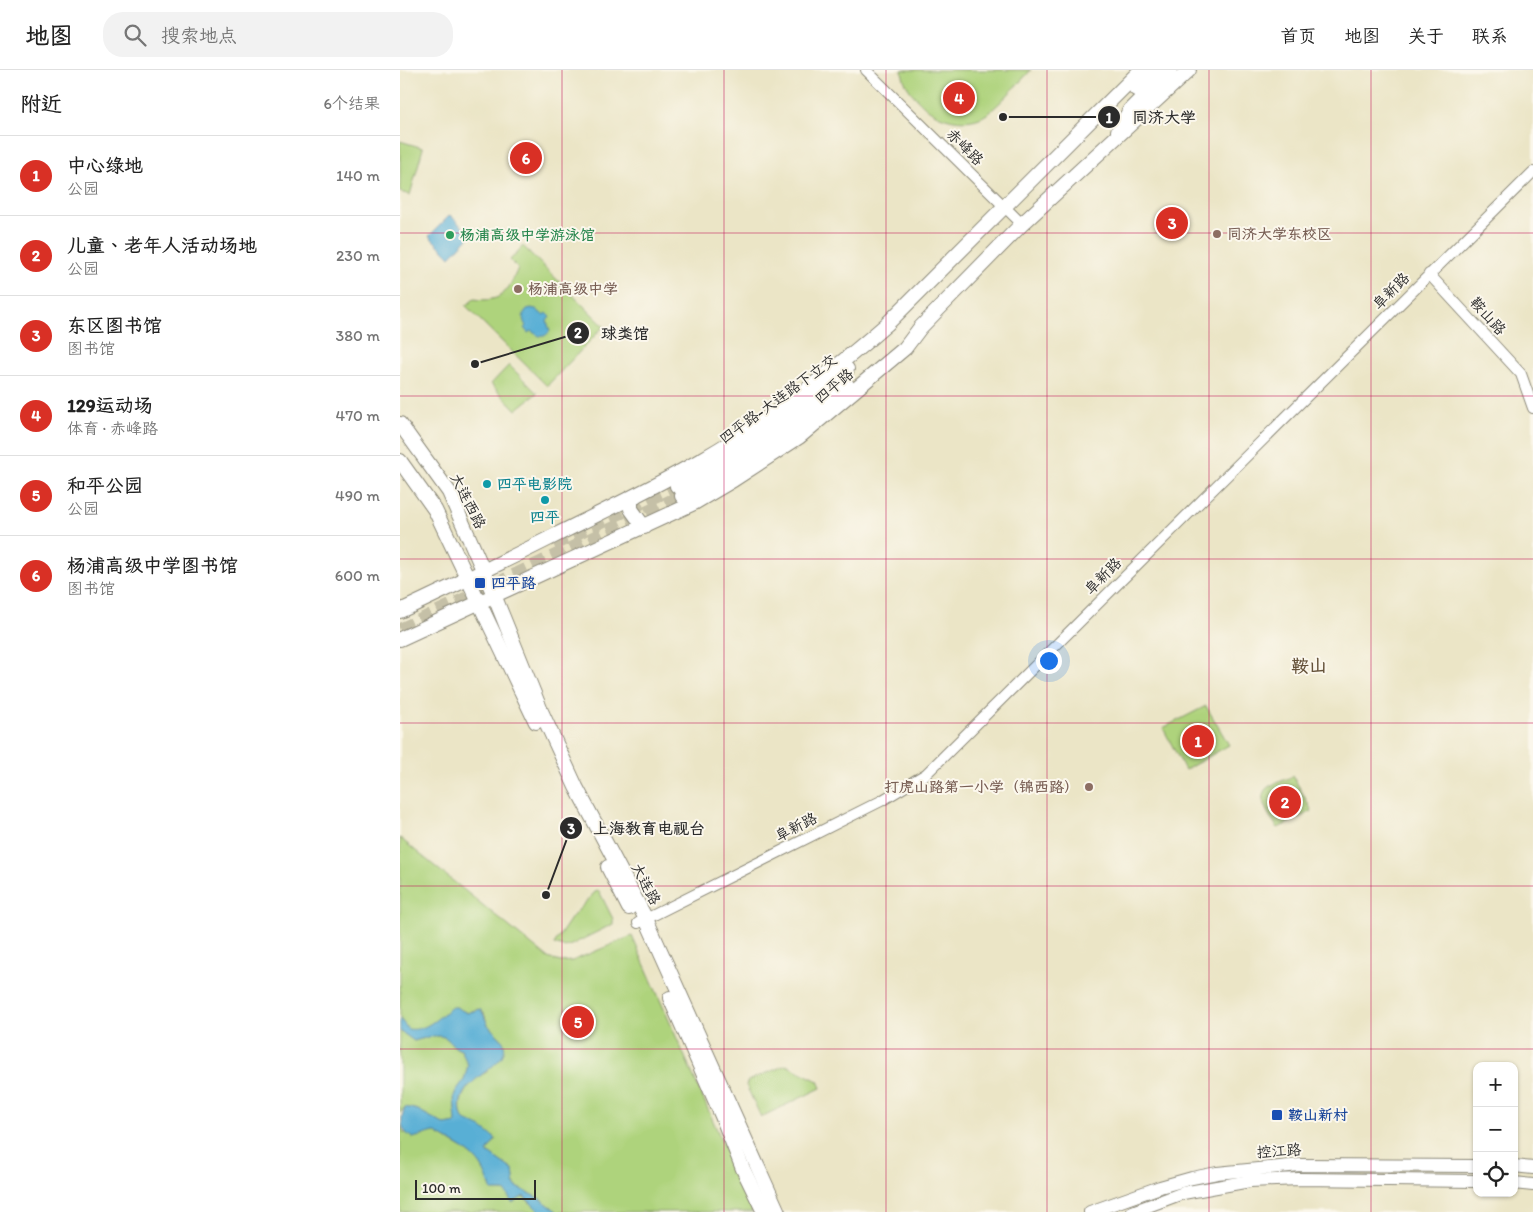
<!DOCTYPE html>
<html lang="zh">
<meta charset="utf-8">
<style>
body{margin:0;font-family:Itim,"LXGW WenKai TC",sans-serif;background:#f2f2f2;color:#222}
.controls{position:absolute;right:15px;bottom:15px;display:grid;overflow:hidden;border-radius:10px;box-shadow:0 1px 4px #0004}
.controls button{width:45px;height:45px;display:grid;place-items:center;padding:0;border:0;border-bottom:1px solid #e0e0e0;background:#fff;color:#222;font:25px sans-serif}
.scale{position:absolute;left:15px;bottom:12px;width:121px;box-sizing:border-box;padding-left:5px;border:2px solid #2b2b2b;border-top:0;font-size:14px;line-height:18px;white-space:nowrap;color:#2b2b2b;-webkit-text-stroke:4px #fbf7ec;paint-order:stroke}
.you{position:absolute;left:648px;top:590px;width:18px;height:18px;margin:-12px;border:4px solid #fff;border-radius:50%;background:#1a73e8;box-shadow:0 0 0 8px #1a73e833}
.badge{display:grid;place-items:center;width:32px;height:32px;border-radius:50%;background:#d93025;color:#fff;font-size:16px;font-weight:700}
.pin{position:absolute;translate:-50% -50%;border:2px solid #fff;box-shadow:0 1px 5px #0006}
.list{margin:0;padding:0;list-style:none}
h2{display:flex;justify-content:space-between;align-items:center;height:65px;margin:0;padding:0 20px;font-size:21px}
h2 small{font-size:16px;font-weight:400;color:#767676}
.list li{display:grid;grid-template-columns:32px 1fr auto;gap:15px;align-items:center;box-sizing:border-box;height:80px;padding:0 20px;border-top:1px solid #e0e0e0}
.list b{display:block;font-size:19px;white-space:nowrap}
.list p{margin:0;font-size:16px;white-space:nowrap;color:#767676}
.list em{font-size:16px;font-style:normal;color:#767676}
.icon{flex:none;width:28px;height:28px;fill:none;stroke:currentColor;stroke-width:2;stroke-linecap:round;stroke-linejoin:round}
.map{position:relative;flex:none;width:1133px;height:1142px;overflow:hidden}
header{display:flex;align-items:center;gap:30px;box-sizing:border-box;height:70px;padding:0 25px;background:#fff;border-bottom:1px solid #e0e0e0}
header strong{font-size:24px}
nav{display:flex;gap:28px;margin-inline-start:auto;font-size:18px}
.search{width:350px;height:45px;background:#f2f2f2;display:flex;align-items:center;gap:12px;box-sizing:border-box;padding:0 18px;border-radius:20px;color:#767676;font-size:19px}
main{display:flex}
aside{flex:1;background:#fff}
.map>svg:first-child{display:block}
.green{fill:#aed37c;stroke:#6c7f54}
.water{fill:#59afd5;stroke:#426d80}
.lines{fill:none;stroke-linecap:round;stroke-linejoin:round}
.primary-tunnel{stroke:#c5c0a7;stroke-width:14;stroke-dasharray:14 7;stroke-linecap:butt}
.tertiary-casing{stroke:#8b8878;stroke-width:12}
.secondary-casing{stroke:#8b8878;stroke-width:14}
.primary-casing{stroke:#8b8878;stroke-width:16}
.tertiary{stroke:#fff;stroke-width:10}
.secondary{stroke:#fff;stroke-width:12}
.primary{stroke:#fff;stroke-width:14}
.grid{fill:none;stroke:#c2185b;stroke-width:1;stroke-opacity:0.55}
.education-dot{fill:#8d6e63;stroke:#fbf7ec;stroke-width:2}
.leisure-dot{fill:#2e9e5b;stroke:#fbf7ec;stroke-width:2}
.culture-dot{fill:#0f9aa8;stroke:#fbf7ec;stroke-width:2}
.transit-dot{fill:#1a4fb4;stroke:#fbf7ec;stroke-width:2}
.labels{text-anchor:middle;stroke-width:4;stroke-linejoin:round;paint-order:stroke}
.street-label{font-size:15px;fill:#2b2b2b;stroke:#fbf7ec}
.education-label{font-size:15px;font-weight:bold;fill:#785e54;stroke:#fbf7ec;text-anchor:start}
.leisure-label{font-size:15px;font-weight:bold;fill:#27864d;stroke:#fbf7ec;text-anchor:start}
.culture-label{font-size:15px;font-weight:bold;fill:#0d838f;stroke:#fbf7ec;text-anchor:start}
.transit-label{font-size:15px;font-weight:bold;fill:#164399;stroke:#fbf7ec;text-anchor:start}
.quarter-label{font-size:18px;font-weight:bold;fill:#65523a;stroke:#fbf7ec}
.leader{fill:none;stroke:#2b2b2b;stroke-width:2}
.callout-dot{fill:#2b2b2b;stroke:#fbf7ec;stroke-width:2}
.mark-label{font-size:15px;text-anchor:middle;font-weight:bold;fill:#fff}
.callout-label{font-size:16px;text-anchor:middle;font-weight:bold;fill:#2b2b2b;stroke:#fbf7ec;stroke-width:4;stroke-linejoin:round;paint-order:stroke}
</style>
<header>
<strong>地图</strong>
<div class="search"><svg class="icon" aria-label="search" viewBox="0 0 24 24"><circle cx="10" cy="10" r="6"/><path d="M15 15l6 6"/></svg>搜索地点</div>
<nav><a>首页</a><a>地图</a><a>关于</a><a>联系</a></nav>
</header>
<main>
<aside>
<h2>附近<small>6个结果</small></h2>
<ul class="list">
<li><span class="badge">1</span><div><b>中心绿地</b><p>公园</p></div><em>140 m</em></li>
<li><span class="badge">2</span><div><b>儿童、老年人活动场地</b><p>公园</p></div><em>230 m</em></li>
<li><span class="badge">3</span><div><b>东区图书馆</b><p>图书馆</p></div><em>380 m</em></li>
<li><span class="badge">4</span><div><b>129运动场</b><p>体育 · 赤峰路</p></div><em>470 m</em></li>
<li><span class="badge">5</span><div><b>和平公园</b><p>公园</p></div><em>490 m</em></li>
<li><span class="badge">6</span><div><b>杨浦高级中学图书馆</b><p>图书馆</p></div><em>600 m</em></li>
</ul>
</aside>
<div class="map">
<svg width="1133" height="1142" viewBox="0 0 1133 1142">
<rect width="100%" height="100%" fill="#fbf7ec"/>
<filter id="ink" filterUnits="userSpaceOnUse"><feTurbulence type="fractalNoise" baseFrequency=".02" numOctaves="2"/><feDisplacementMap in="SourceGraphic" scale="10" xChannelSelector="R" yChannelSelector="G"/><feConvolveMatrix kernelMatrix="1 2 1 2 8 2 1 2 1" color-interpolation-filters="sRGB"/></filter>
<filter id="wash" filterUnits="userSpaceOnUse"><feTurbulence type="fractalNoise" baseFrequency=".0096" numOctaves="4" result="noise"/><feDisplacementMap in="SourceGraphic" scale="20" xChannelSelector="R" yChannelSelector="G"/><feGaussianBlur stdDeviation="1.12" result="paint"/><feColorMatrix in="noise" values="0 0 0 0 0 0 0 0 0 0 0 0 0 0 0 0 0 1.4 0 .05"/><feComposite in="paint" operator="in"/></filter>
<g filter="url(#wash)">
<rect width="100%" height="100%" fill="#ebe5c6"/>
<!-- green -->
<g class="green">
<path d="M502,0h129c-12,13 -31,34 -44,44 -18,13 -49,6 -64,-9 -10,-10 -20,-20 -21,-35z"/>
<polygon points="0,71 23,78 10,125 0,122"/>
<path d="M123,176l81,80 -57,60 -81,-80 8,-7c28,4 34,-7 44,-31l-8,-8z"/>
<polygon points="109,295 137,323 116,340 91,314"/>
<polygon points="806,636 829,675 785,700 763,658"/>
<path d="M893,706l19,35 -34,17c-6,-9 -23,-29 -11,-40 6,-5 19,-8 26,-12z"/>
<path d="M0,768l148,120 12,4 12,-1 60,-25 121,276h-195l-16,-12 -27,-14 -2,-16 -26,-18 9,-13 -33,-20c-8,-19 6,-39 24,-47l14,-34 -13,-12 -4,-13 -7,-4 -10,4 -11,-6c-8,4 -33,23 -39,24 -3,0 -6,-1 -9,-1l-8,-11z"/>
<polygon points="199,821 213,849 213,854 169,876 163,877 154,874 172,847 195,822"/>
<path d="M0,961l14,10c8,-2 24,-8 32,-3 6,5 6,9 15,12l7,15 -4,15 -8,11 -2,5 2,27 -11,2 -27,-15 -13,-3 -5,6z"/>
<polygon points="386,995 418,1011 421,1018 361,1047 346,1015 348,1011"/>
<path d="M0,1055l4,8 30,-1 31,18 13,11 8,13 6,17c26,0 30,3 48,21h-140z"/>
</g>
<!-- water -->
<g class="water">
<polygon points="50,145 71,165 50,187 29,166"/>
<path d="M131,238l5,1 7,6 3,-2 4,4 -3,4 3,10c-7,9 -11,5 -19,0l-3,2 -4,-5 2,-2c-4,-6 -4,-12 1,-17z"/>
<path d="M52,937h4l11,6 13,-4c5,5 5,12 9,17 4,6 13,11 15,18 8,25 -58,35 -41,75l19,9 14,11 -9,13 26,18 2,16 27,14 16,12h-18l-16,-16 -12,7 -7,-12h-13c-4,-10 -7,-21 -14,-29 -11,-14 -30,-21 -44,-30l-21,6c-13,-7 -13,-19 -8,-31l13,3 27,15 11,-2 -2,-27 2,-5 8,-11 4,-15 -7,-15c-10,-4 -8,-7 -15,-12 -8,-5 -24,1 -32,3l-14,-10v-12l8,10c18,3 30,-12 44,-22z"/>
</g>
</g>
<g filter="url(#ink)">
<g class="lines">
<!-- primary-tunnel -->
<g class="primary-tunnel">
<polyline points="153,474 277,416"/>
<polyline points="0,560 282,426"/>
</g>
<!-- tertiary casing -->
<g class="tertiary-casing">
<g id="tertiary">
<polyline points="466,0 622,154"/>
<polyline points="1029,204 1121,304 1133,338"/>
<polyline points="238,853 481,731 526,704 1133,102"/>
</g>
</g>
<!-- secondary casing -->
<g class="secondary-casing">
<g id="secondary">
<polyline points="1114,1096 1133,1098"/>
<polyline points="1114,1113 1133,1115"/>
<polyline points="690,1142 760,1117 792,1108 817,1103 900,1095 1077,1096"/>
<polyline points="732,1142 783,1123 850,1111 899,1109 1077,1111"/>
</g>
</g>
<!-- primary casing -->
<g class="primary-casing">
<g id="primary">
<polyline points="736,19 755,0"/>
<polyline points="718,61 730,40 770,0"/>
<polyline points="0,354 49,422 94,525 141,641 176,717 246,849 378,1142"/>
<polyline points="0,391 35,440 136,652"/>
<path d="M277,416c60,-32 118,-73 170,-117"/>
<polyline points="235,426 231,430 231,439 244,457"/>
<polyline points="282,426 362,379 447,315"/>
<path d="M0,541c61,-28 120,-58 180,-88 41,-20 82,-40 121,-63 66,-38 129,-86 186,-136l254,-254"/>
<polyline points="0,569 294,433 333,410 399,367 505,278 520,258 622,154 789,0"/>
<polyline points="208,797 229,838"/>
<polyline points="270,928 322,1046 343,1099 364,1142"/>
</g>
</g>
<!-- tertiary -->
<use href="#tertiary" class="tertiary"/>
<!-- secondary -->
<use href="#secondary" class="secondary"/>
<!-- primary -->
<use href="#primary" class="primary"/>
</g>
</g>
<!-- grid -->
<path class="grid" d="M162,0v1142M324,0v1142M486,0v1142M647,0v1142M809,0v1142M971,0v1142M0,163h1133M0,326h1133M0,489h1133M0,653h1133M0,816h1133M0,979h1133"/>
<!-- markers -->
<g class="education-dot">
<circle cx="817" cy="164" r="5"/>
<circle cx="118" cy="219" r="5"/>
<circle cx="689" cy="717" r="5"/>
</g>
<circle class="leisure-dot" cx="50" cy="165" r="5"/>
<g class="culture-dot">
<circle cx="87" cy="414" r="5"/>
<circle cx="145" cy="430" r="5"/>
</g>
<g class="transit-dot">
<rect x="74" y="507" width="12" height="12" rx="2.5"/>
<rect x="871" y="1039" width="12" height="12" rx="2.5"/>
</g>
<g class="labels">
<!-- street labels -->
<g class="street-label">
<text transform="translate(565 77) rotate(45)" y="5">赤峰路</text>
<text transform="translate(991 221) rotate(-45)" y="5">阜新路</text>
<text transform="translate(1088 246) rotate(48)" y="5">鞍山路</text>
<text transform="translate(434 316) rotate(-40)" y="5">四平路</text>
<text transform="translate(378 329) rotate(-36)" y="5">四平路-大连路下立交</text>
<text transform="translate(68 431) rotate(63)" y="5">大连西路</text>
<text transform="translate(703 506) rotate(-45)" y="5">阜新路</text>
<text transform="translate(396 757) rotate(-27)" y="5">阜新路</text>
<text transform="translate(246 814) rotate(62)" y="5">大连路</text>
<text transform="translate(879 1081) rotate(-4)" y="5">控江路</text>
</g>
<!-- education labels -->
<g class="education-label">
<text x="827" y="169">同济大学东校区</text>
<text x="128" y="224">杨浦高级中学</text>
<text x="679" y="722" text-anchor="end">打虎山路第一小学（锦西路）</text>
</g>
<!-- leisure labels -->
<g class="leisure-label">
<text x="60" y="170">杨浦高级中学游泳馆</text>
</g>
<!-- culture labels -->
<g class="culture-label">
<text x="97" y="419">四平电影院</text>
<text x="145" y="452" text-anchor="middle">四平</text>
</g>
<!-- transit labels -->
<g class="transit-label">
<text x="91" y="518">四平路</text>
<text x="888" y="1050">鞍山新村</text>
</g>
<!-- quarter labels -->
<g class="quarter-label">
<text x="909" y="602">鞍山</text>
</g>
</g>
<!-- callouts -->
<path class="leader" d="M603 47L709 47M75 294L178 263M146 825L171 758"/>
<g class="callout-dot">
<circle cx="603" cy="47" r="5"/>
<circle cx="75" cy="294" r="5"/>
<circle cx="146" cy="825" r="5"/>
<circle cx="709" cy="47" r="12"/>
<circle cx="178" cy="263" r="12"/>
<circle cx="171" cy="758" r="12"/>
</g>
<g class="mark-label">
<text x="709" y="53">1</text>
<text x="178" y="268">2</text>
<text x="171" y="764">3</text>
</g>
<g class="callout-label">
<text x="764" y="53">同济大学</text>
<text x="225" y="269">球类馆</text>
<text x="249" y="764">上海教育电视台</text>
</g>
</svg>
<div class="controls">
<button>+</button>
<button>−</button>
<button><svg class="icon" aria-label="locate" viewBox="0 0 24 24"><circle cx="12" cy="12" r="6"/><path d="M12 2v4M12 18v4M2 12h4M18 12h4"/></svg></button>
</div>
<div class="scale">100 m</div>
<div class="you"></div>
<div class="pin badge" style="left:798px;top:671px">1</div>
<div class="pin badge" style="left:885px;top:732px">2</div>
<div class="pin badge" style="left:772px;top:153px">3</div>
<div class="pin badge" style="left:559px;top:28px">4</div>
<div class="pin badge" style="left:178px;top:952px">5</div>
<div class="pin badge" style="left:126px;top:88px">6</div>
</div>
</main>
